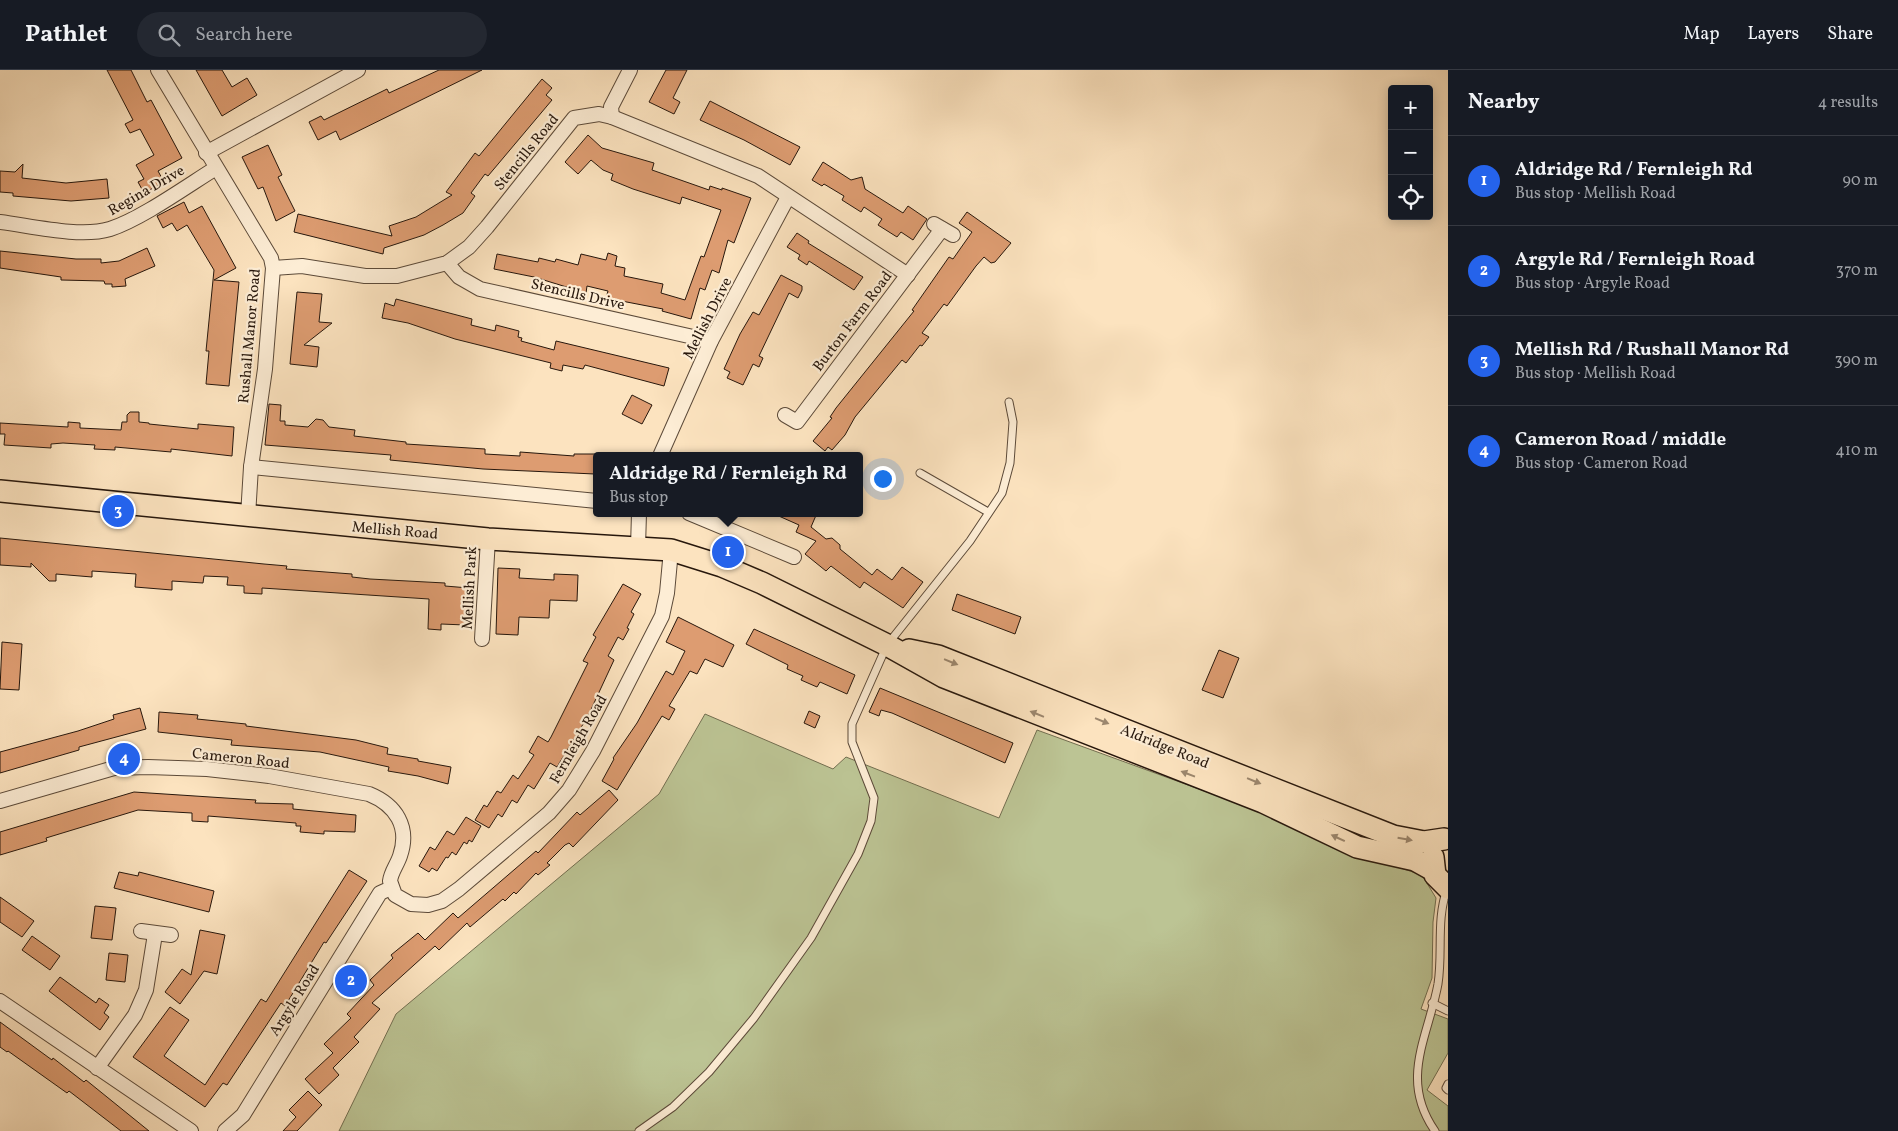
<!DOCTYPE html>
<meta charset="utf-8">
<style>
body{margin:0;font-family:Vollkorn,serif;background:#242831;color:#f1f3f6}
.controls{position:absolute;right:15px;top:15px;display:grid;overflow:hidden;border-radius:5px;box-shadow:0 2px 12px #0003}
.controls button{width:45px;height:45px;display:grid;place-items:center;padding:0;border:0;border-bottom:1px solid #363941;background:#171b24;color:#f1f3f6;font:25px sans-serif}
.you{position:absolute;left:882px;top:408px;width:18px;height:18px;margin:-12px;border:4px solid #fff;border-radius:50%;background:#1a73e8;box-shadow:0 0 0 8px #1a73e833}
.badge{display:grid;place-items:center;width:32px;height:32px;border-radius:50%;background:#2563eb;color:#fff;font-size:16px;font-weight:700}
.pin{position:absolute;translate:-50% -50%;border:2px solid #fff;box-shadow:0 1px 5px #0006}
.popup{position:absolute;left:593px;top:382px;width:270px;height:65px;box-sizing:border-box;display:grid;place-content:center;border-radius:5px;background:#171b24;filter:drop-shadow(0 1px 4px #0005);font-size:16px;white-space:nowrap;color:#9ea1a6}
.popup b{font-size:19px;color:#f1f3f6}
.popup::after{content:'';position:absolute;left:50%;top:100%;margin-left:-10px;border:10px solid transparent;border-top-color:#171b24}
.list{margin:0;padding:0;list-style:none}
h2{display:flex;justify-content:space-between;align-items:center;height:65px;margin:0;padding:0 20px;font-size:21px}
h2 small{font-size:16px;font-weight:400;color:#9ea1a6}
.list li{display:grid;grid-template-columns:32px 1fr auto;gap:15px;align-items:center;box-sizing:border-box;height:90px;padding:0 20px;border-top:1px solid #363941}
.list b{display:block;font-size:19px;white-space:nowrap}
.list p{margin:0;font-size:16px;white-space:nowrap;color:#9ea1a6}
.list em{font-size:16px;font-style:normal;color:#9ea1a6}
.icon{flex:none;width:28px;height:28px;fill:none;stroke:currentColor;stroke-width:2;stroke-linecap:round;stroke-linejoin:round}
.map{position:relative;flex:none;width:1448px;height:1061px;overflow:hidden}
header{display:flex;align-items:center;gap:30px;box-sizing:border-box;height:70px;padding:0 25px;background:#171b24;border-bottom:1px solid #363941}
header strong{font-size:24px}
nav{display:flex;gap:28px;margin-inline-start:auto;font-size:18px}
.search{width:350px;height:45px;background:#242831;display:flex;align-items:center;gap:12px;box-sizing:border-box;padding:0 18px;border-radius:28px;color:#9ea1a6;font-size:19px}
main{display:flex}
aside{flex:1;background:#171b24}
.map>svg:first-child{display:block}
.green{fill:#bcc494;stroke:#726e50}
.building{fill:#dd9c71;stroke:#27170c}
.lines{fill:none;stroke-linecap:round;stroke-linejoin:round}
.lane-casing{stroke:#5c4a39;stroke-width:9}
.street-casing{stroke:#5c4a39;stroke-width:16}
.primary-casing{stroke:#27170c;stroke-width:24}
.lane{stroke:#fdedd5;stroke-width:7}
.street{stroke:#fdedd5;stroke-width:14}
.primary{stroke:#fce3bf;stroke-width:21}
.oneway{fill:#9c876e}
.labels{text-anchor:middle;stroke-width:4.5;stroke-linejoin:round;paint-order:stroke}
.street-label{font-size:15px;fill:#27170c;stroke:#fdedd5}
</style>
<header>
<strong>Pathlet</strong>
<div class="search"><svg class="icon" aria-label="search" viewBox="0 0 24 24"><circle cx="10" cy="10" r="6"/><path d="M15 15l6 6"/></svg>Search here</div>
<nav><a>Map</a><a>Layers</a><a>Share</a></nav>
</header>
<main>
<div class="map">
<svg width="1448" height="1061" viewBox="0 0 1448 1061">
<rect width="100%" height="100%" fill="#fce3bf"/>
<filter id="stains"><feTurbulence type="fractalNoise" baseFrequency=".004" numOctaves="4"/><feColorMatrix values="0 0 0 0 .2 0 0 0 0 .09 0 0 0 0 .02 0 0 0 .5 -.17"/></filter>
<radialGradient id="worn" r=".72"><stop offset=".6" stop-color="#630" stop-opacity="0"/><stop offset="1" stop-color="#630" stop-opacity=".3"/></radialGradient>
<!-- green -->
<polygon class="green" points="705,644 833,699 846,687 999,748 1037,660 1273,746 1349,781 1422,805 1436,828 1433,852 1432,908 1421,939 1448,949 1448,983 1427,1020 1448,1036 1448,1061 339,1061 396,944 659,724"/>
<!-- building -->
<g class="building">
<polygon points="107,0 131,0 147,32 151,30 182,88 158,101 164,112 144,123 138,112 144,109 136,95 154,85 140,59 130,63 125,54 133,50"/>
<polygon points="196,0 222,0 232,17 247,8 257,25 222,46"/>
<polygon points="439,0 482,0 340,70 336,61 318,70 309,52 321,46 324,50 387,19 389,23"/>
<polygon points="666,0 687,0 673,28 680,32 674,44 649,32"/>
<polygon points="542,9 552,18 546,25 552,30 488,106 485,104 471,123 475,126 463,143 443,155 424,165 384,178 383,184 294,162 298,144 392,166 389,156 416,147 452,125 446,122 475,83 479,86"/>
<polygon points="710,31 800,77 790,95 744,70 700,50"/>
<polygon points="588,65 602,78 654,93 652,100 709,120 710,116 722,120 722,118 751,128 734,173 728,170 719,203 712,200 705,220 700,218 691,249 662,241 663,239 606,228 608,221 587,216 586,223 534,207 494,199 497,184 538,192 539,188 555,192 556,189 578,195 581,184 606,190 608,183 617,186 615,196 625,198 624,206 663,214 661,223 685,230 701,186 704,187 721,140 682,127 680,134 633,119 611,110 613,104 603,100 591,90 578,104 565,92"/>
<polygon points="268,75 282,105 278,107 295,141 276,151 263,117 258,119 242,87"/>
<polygon points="823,92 851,110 862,107 865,119 903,143 908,136 927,149 913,170 901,162 897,167 878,155 882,149 864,137 861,142 842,130 844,126 824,114 822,116 812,110"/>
<polygon points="23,94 22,108 66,113 107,109 109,128 71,131 13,126 13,123 0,122 0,101 15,102"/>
<polygon points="184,132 189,143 202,136 236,198 214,210 239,212 229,316 206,314 209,281 206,281 214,200 187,155 177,161 172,153 163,158 157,146"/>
<polygon points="967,142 1011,173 995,192 991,193 984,187 976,196 947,236 944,234 922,263 929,267 922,276 920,275 906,293 902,290 855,347 845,365 832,380 828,377 825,381 813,371 832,348 830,347 836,338 914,241 912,240 949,187 953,189 972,162 959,153"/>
<polygon points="797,163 809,171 808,173 863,207 854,220 809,191 807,195 798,189 800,185 787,177"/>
<polygon points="147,178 155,196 125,209 126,216 112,217 112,214 105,214 104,211 61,210 61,207 0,198 0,181 76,189 101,189 101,193 119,191"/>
<polygon points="781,205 802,216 802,220 798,228 789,223 759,286 763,288 759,297 753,294 743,315 727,308 730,302 724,299 740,264 753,242 759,245"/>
<polygon points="297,222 322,224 319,252 332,253 304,275 319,277 317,297 290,294"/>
<polygon points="396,229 472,249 471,255 495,261 496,255 519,261 518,267 522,268 521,271 554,280 556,271 669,298 664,316 585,295 583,299 563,295 562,301 550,298 551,293 455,269 408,253 382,248 385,233 394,236"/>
<polygon points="632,325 652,335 642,354 622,344"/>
<polygon points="269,334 281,335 280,351 285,351 285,355 308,357 316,349 323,350 329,357 355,360 354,366 406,372 406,374 485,379 485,384 520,386 520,382 574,386 574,384 596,384 595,404 483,399 390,390 391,385 265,375"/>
<polygon points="130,342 139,342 139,352 149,353 149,354 198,359 198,354 234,357 232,386 171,379 171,382 115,377 115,380 94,379 95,375 63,373 51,374 51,378 4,375 5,364 0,364 0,353 68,357 68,352 80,353 80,358 121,360 122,352 127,352 127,345"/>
<polygon points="772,443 817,443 811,457 826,469 832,468 840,475 840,479 872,505 877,499 892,510 902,497 923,512 903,538 864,512 860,518 831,496 826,501 805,484 816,471 796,462 799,455"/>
<polygon points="0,468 264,494 287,496 286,499 352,504 352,507 370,509 445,513 445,516 469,518 465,555 441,554 441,560 428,559 429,529 262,518 262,524 244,523 244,516 227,515 228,507 204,506 203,513 172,511 172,520 135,517 136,504 92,501 92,507 56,504 56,511 49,511 31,493 31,497 0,495"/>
<polygon points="498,498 520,499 519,508 554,510 554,504 578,505 577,531 550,530 549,548 519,547 518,565 496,564"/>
<polygon points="623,514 641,524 631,542 634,544 627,558 629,559 623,570 618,567 608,586 614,590 588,646 557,697 550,693 534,719 528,715 517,733 512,730 502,747 498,744 489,758 475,750 484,735 487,737 497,721 501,723 513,705 518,709 534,685 529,682 538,666 548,672 551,667 588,593 583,591 596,567 593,565"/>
<polygon points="957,524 1021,547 1015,564 952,540"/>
<polygon points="678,547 734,575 723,597 705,589 697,604 690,601 669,636 675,639 669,650 662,646 617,720 602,711 614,689 613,688 637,653 666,601 673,605 685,581 666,572"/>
<polygon points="754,559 855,605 847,624 820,612 817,617 801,610 803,606 787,599 788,595 746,574"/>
<polygon points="2,572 22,574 19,620 0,619"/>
<polygon points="1219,580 1239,588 1223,628 1202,620"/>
<polygon points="880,618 1013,673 1005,693 892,643 881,640 879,646 869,642"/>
<polygon points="140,638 146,659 79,677 79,680 0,703 0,682 78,661 114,649 113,645"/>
<polygon points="809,641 820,646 815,658 804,653"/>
<polygon points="159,642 198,645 197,649 246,654 246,656 356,670 388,678 387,684 418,689 418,691 451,697 448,714 418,706 388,701 389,697 320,682 231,675 232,670 158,662"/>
<polygon points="609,720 618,730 573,777 569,773 565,775 547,793 550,795 538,805 536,803 516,824 514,822 505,831 503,829 470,857 467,853 439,880 435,876 372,933 380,939 354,967 359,972 333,998 339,1005 319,1024 305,1009 333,983 324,974 351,948 347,944 374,915 370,910 393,888 391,885 418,863 425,870 453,843 458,848 536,781 538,783 577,742 580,745"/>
<polygon points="134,722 256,730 255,733 293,734 293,739 356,745 355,762 324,761 324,764 300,762 301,756 296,756 296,753 208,746 208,752 192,751 192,743 138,740 46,768 47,771 0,785 0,762"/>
<polygon points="466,747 481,756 472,772 469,770 467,774 464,772 456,785 452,782 448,788 446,787 437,801 432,798 429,802 419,796 430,777 435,780 447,761 454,765"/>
<polygon points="349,800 367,811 326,873 324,872 285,936 281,933 227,1015 223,1013 205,1037 133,987 170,937 189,950 164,986 205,1015 261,929 266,932"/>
<polygon points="119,802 138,806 139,802 214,821 209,842 114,818"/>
<polygon points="0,827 34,851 22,867 0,852"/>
<polygon points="95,836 116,838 112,870 91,868"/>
<polygon points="200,860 225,865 217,904 204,901 180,934 165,922 182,899 191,905"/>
<polygon points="32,866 60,886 50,900 22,880"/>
<polygon points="109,883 128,885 125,912 106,910"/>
<polygon points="60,907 96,933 99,928 109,935 104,943 109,947 100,960 49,921"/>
<polygon points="0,952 52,990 53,988 84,1012 86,1010 149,1061 121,1061 69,1021 67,1023 8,981 7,982 0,977"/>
<polygon points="308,1021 322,1035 297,1061 283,1061 296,1047 289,1040"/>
</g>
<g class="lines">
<!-- lane casing -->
<g class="lane-casing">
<g id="lane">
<polyline points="920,403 988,442"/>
<polyline points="1432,933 1448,941"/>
<polyline points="1448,1014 1446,1018 1448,1020"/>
<polyline points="639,1061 673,1037 709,1002 754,948 811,868 858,784 871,751 874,728 852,672 852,654 887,575 970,471 1002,423 1010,393 1013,352 1009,332"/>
<path d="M1435,1061c-36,-52 -7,-93 3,-147 5,-32 -2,-64 9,-95"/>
</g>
</g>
<!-- street casing -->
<g class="street-casing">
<g id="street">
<polyline points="158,0 271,188 273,198 265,299 251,397 248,446"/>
<polyline points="612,47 611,37 630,0"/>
<polyline points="206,83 358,0"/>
<path d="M0,152c32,4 80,16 110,7 31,-10 77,-43 106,-61"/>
<polyline points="934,154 953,165"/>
<polyline points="447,193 459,207 480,219 711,271"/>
<polyline points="273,198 302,196 365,206 397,206 447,193 469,177 487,157 574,48 599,44 612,47 758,106 908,205"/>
<polyline points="785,345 797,352 942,159"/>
<polyline points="660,386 711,271 788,127"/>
<polyline points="251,397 597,431"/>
<polyline points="689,443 794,487"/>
<polyline points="638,477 639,443"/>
<polyline points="482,569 488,469"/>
<path d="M0,731l114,-33 34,-1 59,2 62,7 100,18c27,11 41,33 31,62 -3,9 -9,16 -10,25l5,14 16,9 17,1 14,-4 17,-12 90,-76 20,-23 24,-39 69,-135 5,-23 4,-43"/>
<polyline points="141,861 171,865"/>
<polyline points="0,931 191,1061"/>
<polyline points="97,998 135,945 146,920 155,864"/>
<polyline points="225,1061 243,1045 380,823 391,818"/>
</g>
</g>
<!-- primary casing -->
<g class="primary-casing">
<g id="primary">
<polyline points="0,421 488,469 671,480 722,496 762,513 887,575 944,607 1263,732 1357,777 1415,790 1433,800"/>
<polyline points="909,580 938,586 1393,766 1424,772 1444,769"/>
<polyline points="1433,787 1435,805 1448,818"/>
</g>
</g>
<!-- lane -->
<use href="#lane" class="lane"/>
<!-- street -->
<use href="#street" class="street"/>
<!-- primary -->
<use href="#primary" class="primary"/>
</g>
<!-- one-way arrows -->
<defs><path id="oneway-solid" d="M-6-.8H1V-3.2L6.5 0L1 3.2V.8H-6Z" transform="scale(1.25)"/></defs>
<g class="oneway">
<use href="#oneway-solid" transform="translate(951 592) rotate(22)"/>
<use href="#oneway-solid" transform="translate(1037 644) rotate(-158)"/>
<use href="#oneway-solid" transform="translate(1102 651) rotate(22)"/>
<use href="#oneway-solid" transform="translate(1188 704) rotate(-159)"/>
<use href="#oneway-solid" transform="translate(1254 711) rotate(22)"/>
<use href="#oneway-solid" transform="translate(1338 768) rotate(-155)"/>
<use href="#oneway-solid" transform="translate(1405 769) rotate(10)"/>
</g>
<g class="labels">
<!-- street labels -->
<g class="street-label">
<text transform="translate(526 82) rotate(-51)" y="5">Stencills Road</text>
<text transform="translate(146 120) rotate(-30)" y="5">Regina Drive</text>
<text transform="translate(578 224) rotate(13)" y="5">Stencills Drive</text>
<text transform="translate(707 248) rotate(-63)" y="5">Mellish Drive</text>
<text transform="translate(852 251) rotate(-53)" y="5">Burton Farm Road</text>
<text transform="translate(249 266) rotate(-85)" y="5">Rushall Manor Road</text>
<text transform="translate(395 460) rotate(5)" y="5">Mellish Road</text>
<text transform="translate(469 518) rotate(-87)" y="5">Mellish Park</text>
<text transform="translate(578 669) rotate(-60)" y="5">Fernleigh Road</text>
<text transform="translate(1165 676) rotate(22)" y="5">Aldridge Road</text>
<text transform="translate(241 688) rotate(6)" y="5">Cameron Road</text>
<text transform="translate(294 930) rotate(-58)" y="5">Argyle Road</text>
</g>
</g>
<rect width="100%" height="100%" filter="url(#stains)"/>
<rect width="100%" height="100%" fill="url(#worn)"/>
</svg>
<div class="controls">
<button>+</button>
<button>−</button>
<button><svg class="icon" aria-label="locate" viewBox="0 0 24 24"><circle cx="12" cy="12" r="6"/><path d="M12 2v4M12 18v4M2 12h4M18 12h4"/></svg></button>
</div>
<div class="you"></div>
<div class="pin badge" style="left:728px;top:482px">1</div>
<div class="popup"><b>Aldridge Rd / Fernleigh Rd</b>Bus stop</div>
<div class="pin badge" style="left:351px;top:911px">2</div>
<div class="pin badge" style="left:118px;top:441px">3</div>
<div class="pin badge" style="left:124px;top:689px">4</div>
</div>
<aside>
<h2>Nearby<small>4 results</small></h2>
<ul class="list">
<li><span class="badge">1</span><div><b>Aldridge Rd / Fernleigh Rd</b><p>Bus stop · Mellish Road</p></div><em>90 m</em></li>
<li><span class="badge">2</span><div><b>Argyle Rd / Fernleigh Road</b><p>Bus stop · Argyle Road</p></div><em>370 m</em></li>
<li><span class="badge">3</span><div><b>Mellish Rd / Rushall Manor Rd</b><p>Bus stop · Mellish Road</p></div><em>390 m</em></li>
<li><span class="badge">4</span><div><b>Cameron Road / middle</b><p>Bus stop · Cameron Road</p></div><em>410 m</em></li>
</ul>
</aside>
</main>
